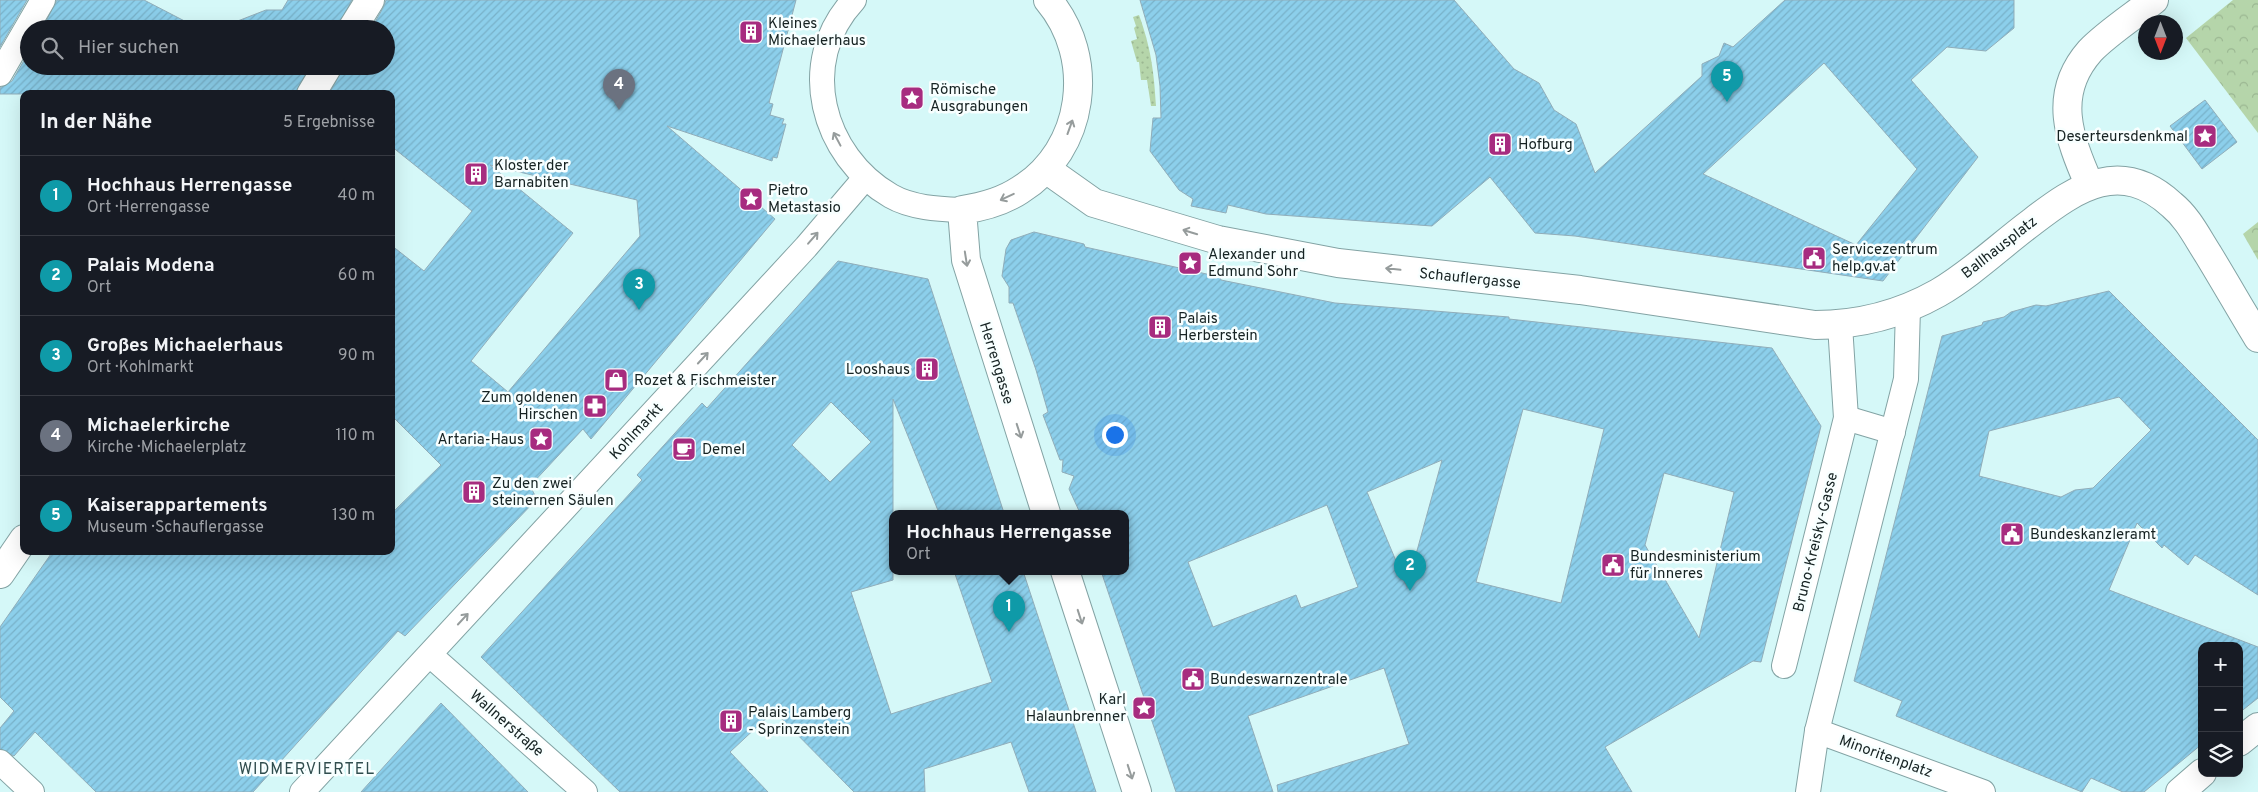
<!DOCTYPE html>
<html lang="de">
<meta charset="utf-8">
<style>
body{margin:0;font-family:Overpass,sans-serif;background:#242831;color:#f1f3f6}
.controls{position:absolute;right:15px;bottom:15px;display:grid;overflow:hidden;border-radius:10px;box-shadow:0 5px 20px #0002}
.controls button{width:45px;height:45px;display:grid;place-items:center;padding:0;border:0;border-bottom:1px solid #363941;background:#171b24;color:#f1f3f6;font:25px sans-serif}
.compass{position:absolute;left:2138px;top:15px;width:45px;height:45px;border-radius:50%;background:#171b24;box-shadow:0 5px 20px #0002;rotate:180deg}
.you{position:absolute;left:1114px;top:434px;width:18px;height:18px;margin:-12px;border:4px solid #fff;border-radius:50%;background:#1a73e8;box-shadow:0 0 0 8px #1a73e833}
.badge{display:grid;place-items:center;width:32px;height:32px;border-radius:50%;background:#2563eb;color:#fff;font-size:16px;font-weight:700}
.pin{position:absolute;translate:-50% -41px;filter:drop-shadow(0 1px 2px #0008)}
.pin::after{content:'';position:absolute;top:26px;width:18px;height:15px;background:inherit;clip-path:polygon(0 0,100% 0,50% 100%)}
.popup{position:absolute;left:889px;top:510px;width:240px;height:65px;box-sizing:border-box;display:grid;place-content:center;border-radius:10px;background:#171b24;filter:drop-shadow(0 1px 4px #0005);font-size:16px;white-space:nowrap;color:#9ea1a6}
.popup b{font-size:19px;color:#f1f3f6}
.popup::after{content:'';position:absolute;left:50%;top:100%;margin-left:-10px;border:10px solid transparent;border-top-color:#171b24}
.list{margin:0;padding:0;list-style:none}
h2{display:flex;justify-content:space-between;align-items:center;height:65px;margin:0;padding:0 20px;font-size:21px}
h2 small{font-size:16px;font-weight:400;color:#9ea1a6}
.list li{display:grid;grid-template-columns:32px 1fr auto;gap:15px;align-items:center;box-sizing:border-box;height:80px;padding:0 20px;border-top:1px solid #363941}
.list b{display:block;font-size:19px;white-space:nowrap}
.list p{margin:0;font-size:16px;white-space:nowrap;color:#9ea1a6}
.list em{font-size:16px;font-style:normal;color:#9ea1a6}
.icon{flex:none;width:28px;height:28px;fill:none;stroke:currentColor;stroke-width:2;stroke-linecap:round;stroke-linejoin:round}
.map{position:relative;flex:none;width:2258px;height:792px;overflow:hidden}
.search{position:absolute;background:#171b24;box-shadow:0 5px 20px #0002;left:20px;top:20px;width:375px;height:55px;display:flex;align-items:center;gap:12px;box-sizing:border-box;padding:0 18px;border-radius:28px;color:#9ea1a6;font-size:19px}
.panel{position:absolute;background:#171b24;box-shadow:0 5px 20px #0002;left:20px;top:90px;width:375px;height:465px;border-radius:10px}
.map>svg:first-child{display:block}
.grass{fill:url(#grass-dots)}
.park{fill:url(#park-crowns)}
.building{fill:url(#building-hatch);stroke:#91adb9;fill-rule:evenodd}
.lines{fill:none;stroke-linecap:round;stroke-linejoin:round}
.pedestrian-casing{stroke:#83a3a4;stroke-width:26}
.minor-casing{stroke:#83a3a4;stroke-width:30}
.pedestrian{stroke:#fff;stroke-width:24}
.minor{stroke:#fff;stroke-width:28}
.oneway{stroke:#969c9c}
.labels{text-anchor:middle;stroke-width:5;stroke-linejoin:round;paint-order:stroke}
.poi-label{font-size:15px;fill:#162323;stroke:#f8ffff;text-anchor:start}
.street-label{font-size:15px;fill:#162323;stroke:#f8ffff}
.neighbourhood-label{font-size:16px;letter-spacing:1px;fill:#2f4d4e;stroke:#f8ffff}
</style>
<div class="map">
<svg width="2258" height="792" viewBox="0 0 2258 792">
<defs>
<pattern id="grass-dots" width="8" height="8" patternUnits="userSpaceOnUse" patternTransform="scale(1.25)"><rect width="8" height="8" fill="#b5d5aa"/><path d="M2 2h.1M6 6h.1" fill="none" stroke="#9bb792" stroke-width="1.8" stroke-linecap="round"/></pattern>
<pattern id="park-crowns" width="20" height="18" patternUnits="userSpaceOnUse" patternTransform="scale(1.25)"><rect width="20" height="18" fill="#b5d5aa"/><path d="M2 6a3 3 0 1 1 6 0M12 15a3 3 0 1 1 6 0" fill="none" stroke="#9bb792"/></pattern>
<pattern id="building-hatch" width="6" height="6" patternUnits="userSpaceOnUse" patternTransform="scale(1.25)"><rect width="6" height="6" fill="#8ccfeb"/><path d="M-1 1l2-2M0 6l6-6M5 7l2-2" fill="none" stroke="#78b1c9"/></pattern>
</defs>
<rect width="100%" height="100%" fill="#d5f8f8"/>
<!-- grass -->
<path class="grass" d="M1139,15c12,33 15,57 17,91h-5l-4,-26h-6l-2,-18h-2l-6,-21 6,-2 -3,-11 2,-2 -3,-9z"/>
<!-- park -->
<g class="park">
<polygon points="2233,0 2258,0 2258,133 2186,38"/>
<polygon points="2258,222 2258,260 2243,234"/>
</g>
<!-- building -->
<g class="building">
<polygon points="0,0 27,0 0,47"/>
<polygon points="57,0 144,0 200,29 42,29"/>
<polygon points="288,0 352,0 336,29 217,29 266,10 282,10"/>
<path d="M386,0h410l-27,103 4,1 -3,11 14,4 -2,5h4l-9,34 -4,-1 -1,4 -105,-35 108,93 -184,220 -8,-10 -53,57 7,13 -132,137 -7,-5 -145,161h-157l-61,-60 -21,24 -14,-7v-21l14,-17 -14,-14v-70l53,-76h338v-37l50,-49 -50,-50v-170l33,26 48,-60 -81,-65v-52h-62l15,-28h42v-37h-15l12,-21zM490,165l147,35 3,36 -132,156 -37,-31 102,-128z"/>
<path d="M1140,0h314l60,69 25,14 15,27 22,14 19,49 107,-97v-12l17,-8 5,-13 9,4 52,-47h229v28l-28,23 -39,-4 -36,33 67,77 -95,124 -308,-45 -40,-3 -45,-56 -58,49 -166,-12 -38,-9 -2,8 -35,-7 2,-7 -14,-9 -29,-39 3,-33h8l-1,-32 -4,-31zM1824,63l93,106 -61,76 -153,-71z"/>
<polygon points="29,52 29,66 310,66 295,94 0,94 0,88 12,81"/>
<polygon points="2205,100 2237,142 2202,169 2170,126"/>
<path d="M1034,232l50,12 1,3 135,30 1,3 114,23 174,14v2l263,29 49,78 -60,236 -8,-1 -148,86 27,45h-354l-1,-7 132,-41 -25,-76 -136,48 25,76h-97l-75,-221h24v-58h-45l-11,-24 5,-13 -12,-4 1,-12h-3l-17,-45 5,-3 -12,-42 -23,-67h-4v-16l-7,-11 4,-27 5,-9zM1523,409l81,20 -43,174 -85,-21zM1442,460l-35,127 -40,-95zM1664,473l70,19 -35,146 -54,-93zM1327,505l31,82 -57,21 -5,-13 -83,32 -25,-65z"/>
<path d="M838,261l90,18 76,234h-65l-46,-114v181l-42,12 40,122 101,-32 -38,-111h69l73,221h-67l-18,-50 -87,27 1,23h-71l-80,-81 -44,41 38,40h-148l-139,-135 161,-177 -5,-5 65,-72 5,5zM831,402l40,40 -41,40 -38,-37z"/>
<path d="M2109,291l149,149v155l-63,-40 -7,10 -24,-20 -2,3 -25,-25 -28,67 149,57v51l-19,15v-67h-37v98l-58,48h-21l-32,-14 -9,14 -186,-76 6,-15 -48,-20 88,-345 40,-11 1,-3 21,-5 7,-5 25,-7 10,1zM2119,397l32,33 -58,58 -18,2 -14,7 -82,-21 10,-45z"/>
<polygon points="441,703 528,792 361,792"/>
</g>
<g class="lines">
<!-- pedestrian casing -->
<g class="pedestrian-casing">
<g id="pedestrian">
<path d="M854,0c-58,62 -32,156 37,196 21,12 48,13 71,14"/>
<polyline points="0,74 43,0"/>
<polyline points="1846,418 1893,432"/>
<polyline points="430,655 585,792"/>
<polyline points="1784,666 1846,418 1840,325"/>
<polyline points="1817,731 1906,379 1908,308"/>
<polyline points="0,762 32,792"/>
<polyline points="302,792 806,247 865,178"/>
<polyline points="1808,792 1817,731 1983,792"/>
</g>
</g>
<!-- minor casing -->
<g class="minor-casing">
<g id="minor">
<polyline points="352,29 370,0"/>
<polyline points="311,94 328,66"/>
<path d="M1046,169l48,34 124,37 120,23 242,27 235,35c45,0 84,-10 123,-32 33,-19 63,-48 94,-71 45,-35 89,-64 140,-17 16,13 25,32 36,49 17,28 33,56 50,84"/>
<path d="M2089,184c-20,-46 -37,-90 1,-133 16,-17 45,-36 64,-51"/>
<path d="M1046,513l-80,-253 -4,-50c21,-3 40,-8 58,-20 65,-40 77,-132 28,-190"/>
<polyline points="1065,571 1137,792"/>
<polyline points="0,574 24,539"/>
<polyline points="2239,742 2258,727"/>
<polyline points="2180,792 2202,773"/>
</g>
</g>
<!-- pedestrian -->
<use href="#pedestrian" class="pedestrian"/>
<!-- minor -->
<use href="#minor" class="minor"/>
</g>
<!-- one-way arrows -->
<defs><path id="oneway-shaft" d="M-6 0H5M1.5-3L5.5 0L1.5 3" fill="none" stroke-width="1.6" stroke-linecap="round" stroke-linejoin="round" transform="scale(1.25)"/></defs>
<g class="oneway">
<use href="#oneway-shaft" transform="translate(1070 127) rotate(-70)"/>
<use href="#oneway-shaft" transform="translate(837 139) rotate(-118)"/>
<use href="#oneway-shaft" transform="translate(1007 197) rotate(155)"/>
<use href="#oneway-shaft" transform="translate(1190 232) rotate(-163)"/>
<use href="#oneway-shaft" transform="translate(813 238) rotate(-49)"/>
<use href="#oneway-shaft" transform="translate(966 259) rotate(81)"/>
<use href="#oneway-shaft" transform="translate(1393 269) rotate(-174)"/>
<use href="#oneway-shaft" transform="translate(703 358) rotate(-47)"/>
<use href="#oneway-shaft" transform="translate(1019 431) rotate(72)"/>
<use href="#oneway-shaft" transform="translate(1080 617) rotate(72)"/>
<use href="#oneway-shaft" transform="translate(463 619) rotate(-47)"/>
<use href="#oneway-shaft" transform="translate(1130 772) rotate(72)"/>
</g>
<!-- icons -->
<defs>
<g id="building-square" transform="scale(1.25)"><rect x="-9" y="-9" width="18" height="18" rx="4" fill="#a72c7f" stroke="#f8ffff"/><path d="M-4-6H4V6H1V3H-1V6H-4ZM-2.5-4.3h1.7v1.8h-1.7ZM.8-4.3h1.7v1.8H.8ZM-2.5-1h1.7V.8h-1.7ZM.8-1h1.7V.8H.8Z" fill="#fff"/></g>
<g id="sight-square" transform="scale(1.25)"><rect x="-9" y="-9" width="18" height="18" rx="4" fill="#a72c7f" stroke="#f8ffff"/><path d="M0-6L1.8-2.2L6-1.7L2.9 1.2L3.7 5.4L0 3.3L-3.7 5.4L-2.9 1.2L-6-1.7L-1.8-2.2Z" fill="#fff"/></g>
<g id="civic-square" transform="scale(1.25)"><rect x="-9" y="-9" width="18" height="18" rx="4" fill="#a72c7f" stroke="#f8ffff"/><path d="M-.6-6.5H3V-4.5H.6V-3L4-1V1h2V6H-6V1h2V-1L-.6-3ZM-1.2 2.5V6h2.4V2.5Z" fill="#fff"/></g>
<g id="shop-square" transform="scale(1.25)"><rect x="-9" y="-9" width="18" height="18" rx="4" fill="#a72c7f" stroke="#f8ffff"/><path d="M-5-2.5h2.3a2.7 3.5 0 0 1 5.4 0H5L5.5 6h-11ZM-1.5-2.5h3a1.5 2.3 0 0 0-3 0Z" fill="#fff"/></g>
<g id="pharmacy-square" transform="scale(1.25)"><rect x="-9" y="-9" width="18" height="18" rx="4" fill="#a72c7f" stroke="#f8ffff"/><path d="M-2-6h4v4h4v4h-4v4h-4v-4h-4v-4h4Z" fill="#fff"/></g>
<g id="cafe-square" transform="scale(1.25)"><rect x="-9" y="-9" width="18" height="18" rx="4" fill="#a72c7f" stroke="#f8ffff"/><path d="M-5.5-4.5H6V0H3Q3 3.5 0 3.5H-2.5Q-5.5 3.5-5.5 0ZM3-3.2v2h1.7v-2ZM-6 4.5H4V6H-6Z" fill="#fff"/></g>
</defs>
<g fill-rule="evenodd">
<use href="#building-square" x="751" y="32"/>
<use href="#sight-square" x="912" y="98"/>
<use href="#sight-square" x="2205" y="136"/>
<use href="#building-square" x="1500" y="144"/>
<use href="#building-square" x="476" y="174"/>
<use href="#sight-square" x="751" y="199"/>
<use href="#civic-square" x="1814" y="258"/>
<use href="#sight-square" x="1190" y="263"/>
<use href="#building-square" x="1160" y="327"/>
<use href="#building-square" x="927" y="369"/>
<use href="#shop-square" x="616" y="380"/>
<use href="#pharmacy-square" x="595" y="406"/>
<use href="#sight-square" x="541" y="439"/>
<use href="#cafe-square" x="684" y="449"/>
<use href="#building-square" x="474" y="492"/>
<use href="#civic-square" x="2012" y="534"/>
<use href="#civic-square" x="1613" y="565"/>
<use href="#civic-square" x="1193" y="679"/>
<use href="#sight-square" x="1144" y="708"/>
<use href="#building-square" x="731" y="721"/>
</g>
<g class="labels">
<!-- poi labels -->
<g class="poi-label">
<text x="768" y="28">Kleines<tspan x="768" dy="17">Michaelerhaus</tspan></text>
<text x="930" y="94">Römische<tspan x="930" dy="17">Ausgrabungen</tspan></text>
<text x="2188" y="141" text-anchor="end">Deserteursdenkmal</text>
<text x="1518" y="149">Hofburg</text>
<text x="494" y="170">Kloster der<tspan x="494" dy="17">Barnabiten</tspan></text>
<text x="768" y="195">Pietro<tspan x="768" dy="17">Metastasio</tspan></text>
<text x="1832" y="254">Servicezentrum<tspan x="1832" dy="17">help.gv.at</tspan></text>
<text x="1208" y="259">Alexander und<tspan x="1208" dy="17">Edmund Sohr</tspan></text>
<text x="1178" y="323">Palais<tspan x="1178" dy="17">Herberstein</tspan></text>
<text x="910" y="374" text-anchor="end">Looshaus</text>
<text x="634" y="385">Rozet &amp; Fischmeister</text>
<text x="578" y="402" text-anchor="end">Zum goldenen<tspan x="578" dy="17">Hirschen</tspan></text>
<text x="524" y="444" text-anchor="end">Artaria-Haus</text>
<text x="702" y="454">Demel</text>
<text x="492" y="488">Zu den zwei<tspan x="492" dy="17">steinernen Säulen</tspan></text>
<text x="2030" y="539">Bundeskanzleramt</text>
<text x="1630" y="561">Bundesministerium<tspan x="1630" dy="17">für Inneres</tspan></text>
<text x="1210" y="684">Bundeswarnzentrale</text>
<text x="1126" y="704" text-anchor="end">Karl<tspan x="1126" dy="17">Halaunbrenner</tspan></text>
<text x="748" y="717">Palais Lamberg<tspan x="748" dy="17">- Sprinzenstein</tspan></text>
</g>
<!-- street labels -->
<g class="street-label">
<text transform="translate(1999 247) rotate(-38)" y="5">Ballhausplatz</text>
<text transform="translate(1470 278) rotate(6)" y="5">Schauflergasse</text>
<text transform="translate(997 363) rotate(73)" y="5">Herrengasse</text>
<text transform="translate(636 431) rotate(-47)" y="5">Kohlmarkt</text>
<text transform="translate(1815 542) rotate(-76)" y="5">Bruno-Kreisky-Gasse</text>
<text transform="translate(507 723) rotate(41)" y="5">Wallnerstraße</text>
<text transform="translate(1886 756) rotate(20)" y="5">Minoritenplatz</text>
</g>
<!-- neighbourhood labels -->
<g class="neighbourhood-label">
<text x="307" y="774">WIDMERVIERTEL</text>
</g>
</g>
</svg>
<div class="controls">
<button>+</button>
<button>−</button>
<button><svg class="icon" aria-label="layers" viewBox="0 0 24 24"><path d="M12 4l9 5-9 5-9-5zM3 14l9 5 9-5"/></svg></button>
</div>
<svg class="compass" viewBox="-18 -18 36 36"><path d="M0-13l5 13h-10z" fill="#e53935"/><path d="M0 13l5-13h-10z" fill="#9ea1a6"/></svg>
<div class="you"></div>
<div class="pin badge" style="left:1009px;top:632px;background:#0f9aa8">1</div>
<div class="popup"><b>Hochhaus Herrengasse</b>Ort</div>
<div class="pin badge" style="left:1410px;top:591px;background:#0f9aa8">2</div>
<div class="pin badge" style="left:639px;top:310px;background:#0f9aa8">3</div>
<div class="pin badge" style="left:619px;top:110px;background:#6b7280">4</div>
<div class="pin badge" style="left:1727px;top:102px;background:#0f9aa8">5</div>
<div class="search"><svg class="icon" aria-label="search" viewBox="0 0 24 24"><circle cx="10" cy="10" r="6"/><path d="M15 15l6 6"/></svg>Hier suchen</div>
<section class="panel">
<h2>In der Nähe<small>5 Ergebnisse</small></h2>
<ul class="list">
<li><span class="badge" style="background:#0f9aa8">1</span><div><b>Hochhaus Herrengasse</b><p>Ort · Herrengasse</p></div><em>40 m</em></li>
<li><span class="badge" style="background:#0f9aa8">2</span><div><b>Palais Modena</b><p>Ort</p></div><em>60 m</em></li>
<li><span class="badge" style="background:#0f9aa8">3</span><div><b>Großes Michaelerhaus</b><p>Ort · Kohlmarkt</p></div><em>90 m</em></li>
<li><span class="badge" style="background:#6b7280">4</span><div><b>Michaelerkirche</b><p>Kirche · Michaelerplatz</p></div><em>110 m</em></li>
<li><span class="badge" style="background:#0f9aa8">5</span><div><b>Kaiserappartements</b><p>Museum · Schauflergasse</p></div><em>130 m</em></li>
</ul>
</section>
</div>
